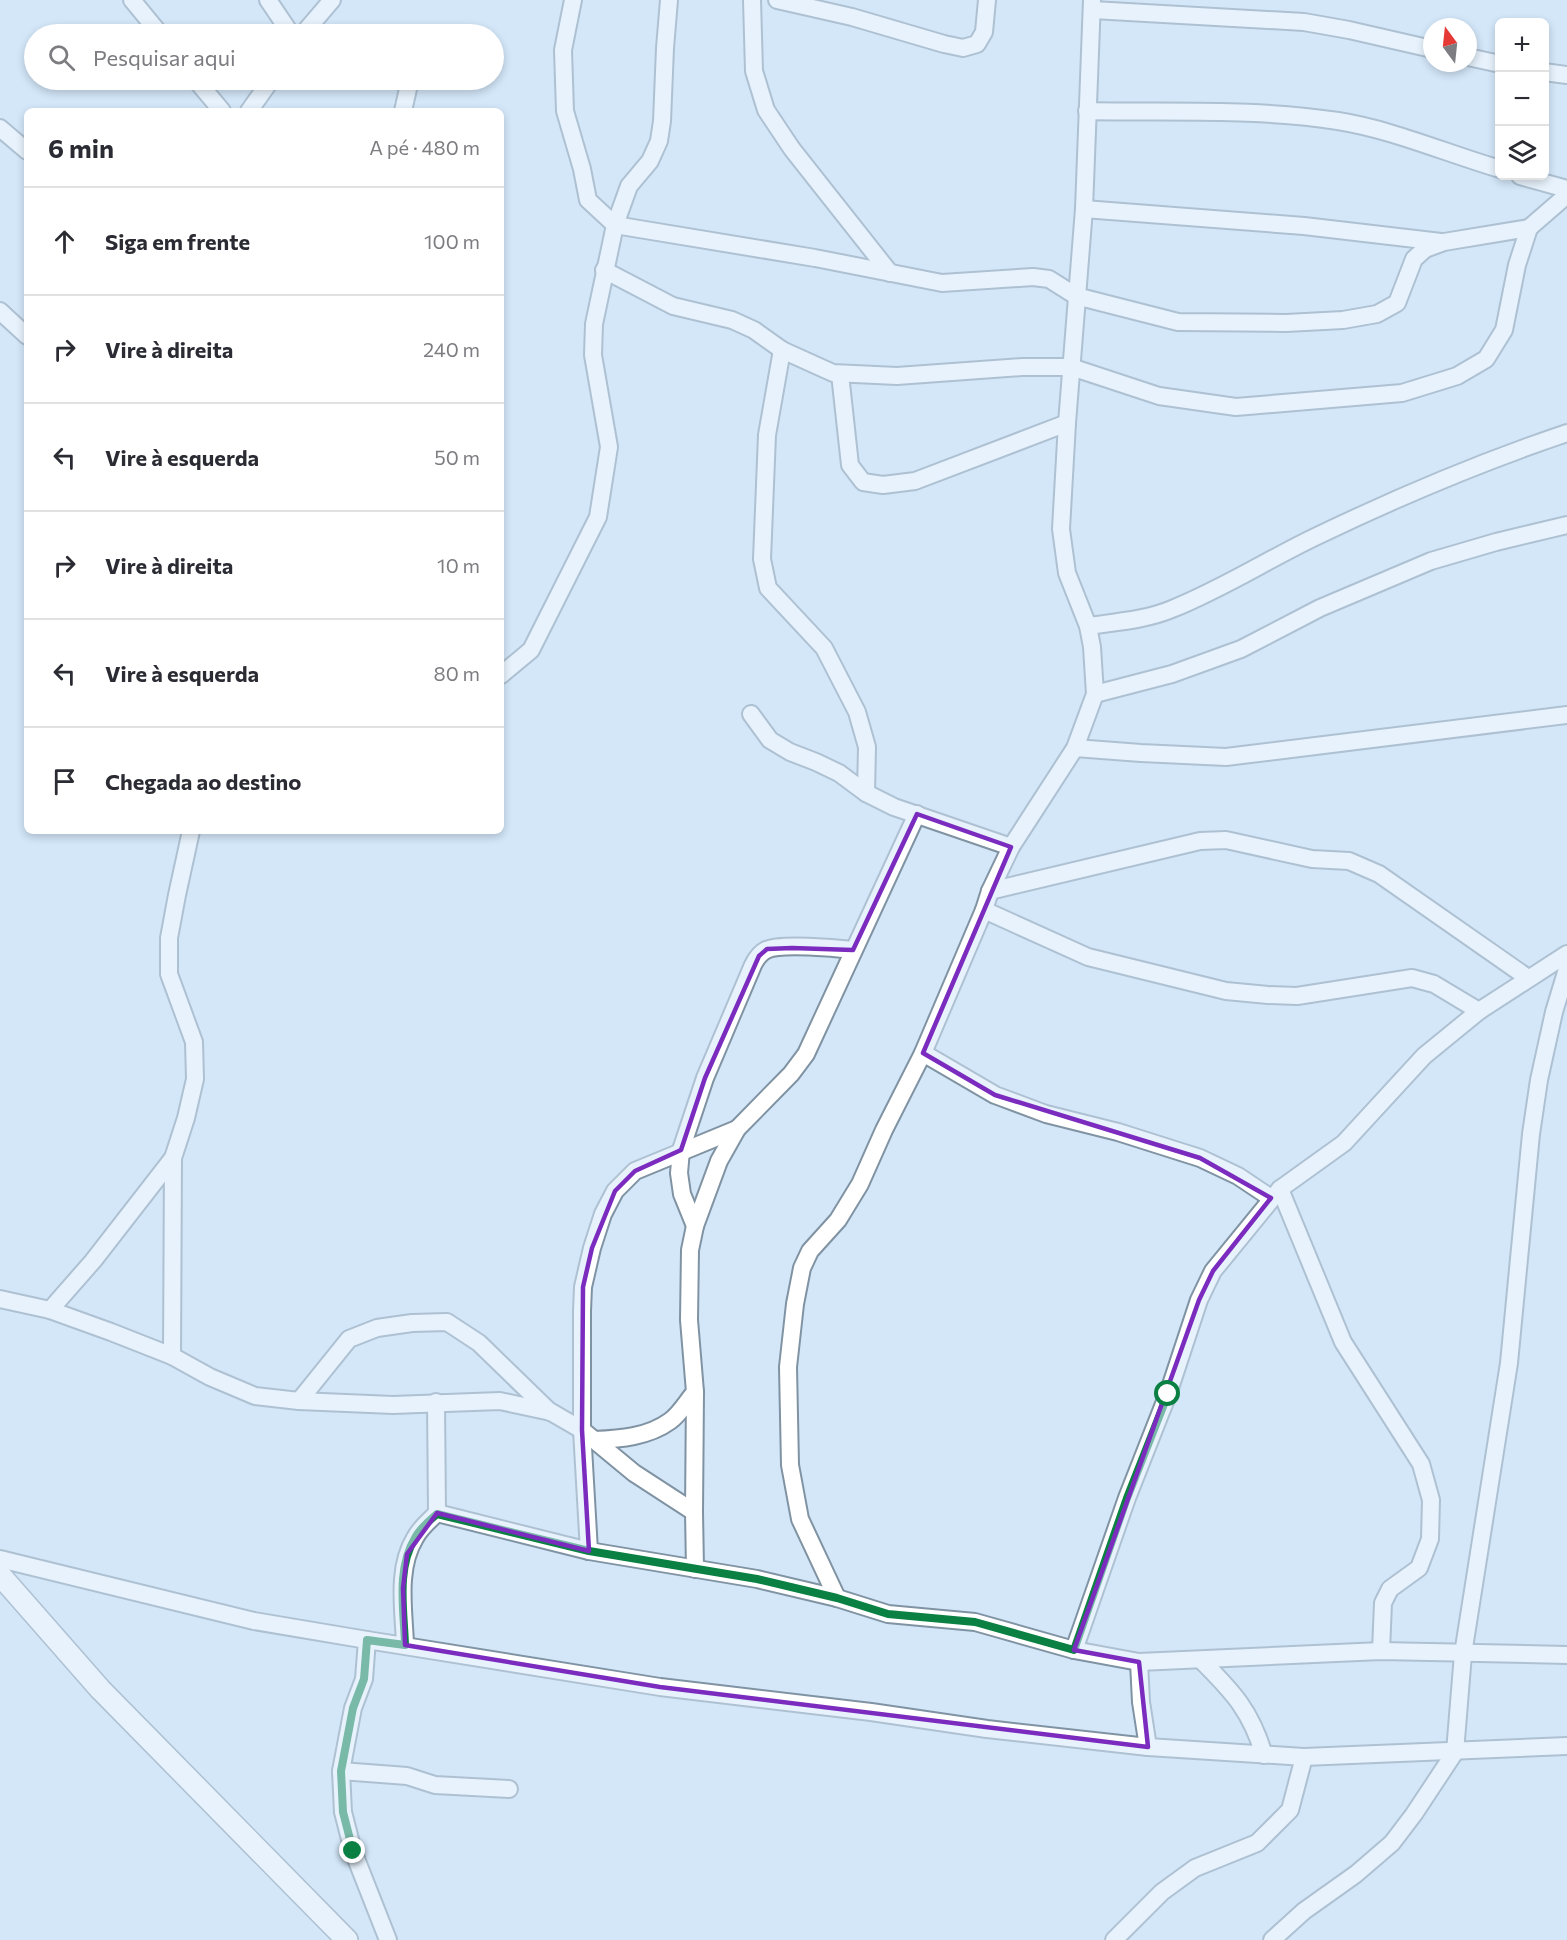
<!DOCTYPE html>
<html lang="pt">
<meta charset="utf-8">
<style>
body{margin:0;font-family:Commissioner,sans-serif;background:#f2f2f3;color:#2b2b33}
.controls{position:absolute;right:18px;top:18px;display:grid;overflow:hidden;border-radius:9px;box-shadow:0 3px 9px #0003}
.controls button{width:54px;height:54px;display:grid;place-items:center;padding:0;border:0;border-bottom:2px solid #e1e1e2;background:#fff;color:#2b2b33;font:30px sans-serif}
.compass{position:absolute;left:1423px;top:18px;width:54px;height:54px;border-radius:50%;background:#fff;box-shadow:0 3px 9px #0003;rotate:345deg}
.stop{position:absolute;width:18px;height:18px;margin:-14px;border:4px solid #0b8043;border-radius:50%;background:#fff}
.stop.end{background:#0b8043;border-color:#fff;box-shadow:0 2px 6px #0008}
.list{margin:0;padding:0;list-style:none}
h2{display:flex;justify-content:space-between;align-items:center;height:78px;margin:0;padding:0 24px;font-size:26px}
h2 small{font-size:20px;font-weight:400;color:#7c7c81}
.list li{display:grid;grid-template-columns:39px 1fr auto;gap:18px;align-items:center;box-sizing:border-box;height:108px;padding:0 24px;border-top:2px solid #e1e1e2}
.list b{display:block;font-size:22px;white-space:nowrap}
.list em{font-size:20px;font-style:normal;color:#7c7c81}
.icon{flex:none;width:33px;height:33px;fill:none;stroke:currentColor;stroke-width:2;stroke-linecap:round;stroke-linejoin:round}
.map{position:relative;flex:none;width:1567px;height:1940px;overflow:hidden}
.search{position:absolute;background:#fff;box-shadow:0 3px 9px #0003;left:24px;top:24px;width:480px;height:66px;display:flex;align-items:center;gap:15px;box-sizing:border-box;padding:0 21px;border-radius:33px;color:#7c7c81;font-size:22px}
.panel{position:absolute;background:#fff;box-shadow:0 3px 9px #0003;left:24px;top:108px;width:480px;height:726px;border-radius:9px}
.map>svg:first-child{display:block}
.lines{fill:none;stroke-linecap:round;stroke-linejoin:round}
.minor-casing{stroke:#8093a3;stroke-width:20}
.tertiary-casing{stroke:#8093a3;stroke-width:24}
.minor{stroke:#fff;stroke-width:16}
.tertiary{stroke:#fff;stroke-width:21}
.route{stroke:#0b8043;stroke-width:8}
.marked{fill:none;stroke:#7b2cbf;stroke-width:4.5;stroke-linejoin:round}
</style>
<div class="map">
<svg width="1567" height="1940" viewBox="0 0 1567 1940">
<rect width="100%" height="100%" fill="#d3e7f9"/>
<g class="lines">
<!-- minor casing -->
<g class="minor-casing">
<g id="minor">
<polyline points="132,0 160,34"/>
<polyline points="268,0 291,34"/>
<polyline points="573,0 563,50 565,111 582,169 588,200 615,225 815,258 942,283 1033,277 1049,279 1076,296 1178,322 1286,323 1343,320 1377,314 1397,303 1414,259 1425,249 1444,242 1529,228 1567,195"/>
<polyline points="752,0 754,71 766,110 792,149 890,273"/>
<polyline points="777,0 852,17 944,44 963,48 977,44 984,32 987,0"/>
<polyline points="1093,10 1304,22 1349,30 1432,49"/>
<polyline points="303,34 332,0"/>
<polyline points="1468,57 1500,64"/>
<polyline points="1544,72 1567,75"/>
<polyline points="196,80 222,111"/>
<polyline points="249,111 271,80"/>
<polyline points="403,111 410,80"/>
<path d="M1087,111c83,2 168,-3 251,10 56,9 107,32 162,48"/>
<polyline points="0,128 27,151"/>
<polyline points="1520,176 1567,189"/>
<polyline points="1084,209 1304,226 1441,242"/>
<polyline points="604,270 673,306 732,320 754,330 782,350 833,373 897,376 1022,367 1071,367 1159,396 1236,407 1402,393 1457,376 1486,359 1504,330 1517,265 1529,228"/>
<polyline points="0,311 27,336"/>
<polyline points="782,350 767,435 762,559 768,588 824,648 857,712 867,747 866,793"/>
<polyline points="840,374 850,465 863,482 883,485 915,481 1067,423"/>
<path d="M1088,626c28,-4 58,-6 84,-17 50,-20 95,-49 143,-72 81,-39 166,-75 252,-104"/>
<polyline points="501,675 531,650 598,517 609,447 593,355 594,324 615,225 629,186 650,161 659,141 662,121 665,48 669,0"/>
<polyline points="1095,694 1172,674 1241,649 1320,608 1431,561 1496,542 1567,525"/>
<polyline points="751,714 770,740 790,752 816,762 839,773 866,793 894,807 1011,847"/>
<polyline points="1075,748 1141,753 1226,757 1567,715"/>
<polyline points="990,891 1200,841 1226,840 1312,859 1349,861 1379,874 1528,978"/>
<polyline points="984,910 1088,957 1226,991 1268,995 1297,996 1412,978 1434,984 1479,1011"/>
<polyline points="923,1053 995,1095 1046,1114 1118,1132 1200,1158 1238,1176 1271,1198"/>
<polyline points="1280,1189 1343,1342 1421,1464 1431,1500 1430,1539 1419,1568 1390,1589 1383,1603 1381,1651"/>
<path d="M695,1226l-13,-32 -3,-21 2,-23 24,-72 48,-113c3,-6 7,-12 13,-15 14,-7 70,-2 87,0"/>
<polyline points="0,1299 50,1310 111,1332 172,1356 210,1377 255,1396 299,1401 393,1405 500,1401 551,1412 582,1430 634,1473 694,1512 695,1569"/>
<polyline points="50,1310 93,1261 173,1158"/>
<polyline points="172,1356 173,1158 186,1118 195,1079 194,1042 169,974 169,938 177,895 191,831"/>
<polyline points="299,1401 349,1339 377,1328 412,1323 447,1322 479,1343 550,1412"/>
<path d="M594,1440c26,-1 54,-3 76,-19 10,-7 17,-20 25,-29"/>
<polyline points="694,1512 695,1392 689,1320 690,1250 695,1226 719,1161 737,1129 791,1074 806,1054 917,814"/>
<polyline points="437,1513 589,1551 757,1579 837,1598 888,1614 975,1622 1074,1650 1139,1662 1381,1651 1567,1655"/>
<polyline points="589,1551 582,1430 582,1311 583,1287 592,1248 603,1214 615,1191 635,1171 737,1129"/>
<polyline points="0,1559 254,1621 367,1640 660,1687 871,1712 987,1729 1148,1747 1304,1757 1567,1746"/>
<polyline points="837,1598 800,1519 790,1465 788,1367 795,1304 802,1268 810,1251 838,1220 860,1184 884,1130 923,1053 984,910 990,891 1011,847 1075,748 1095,694 1092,647 1088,626 1067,573 1061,529 1067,423 1084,209 1092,0"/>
<polyline points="367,1640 364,1679 353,1708 341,1771 343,1812 353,1851 388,1940"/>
<path d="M405,1645c-1,-34 -9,-76 10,-107 5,-10 14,-17 22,-25l-1,-111"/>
<polyline points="1074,1650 1127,1498 1168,1394 1199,1300 1213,1271 1280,1189 1344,1143 1424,1056 1479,1011 1567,954"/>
<path d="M1201,1660c32,32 50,51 63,95"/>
<polyline points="1139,1662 1141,1702 1148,1747"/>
<polyline points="341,1771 407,1776 435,1785 509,1789"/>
<polyline points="1114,1940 1162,1892 1195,1868 1257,1843 1290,1810 1304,1757"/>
<polyline points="1272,1940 1304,1911 1356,1874 1392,1843 1414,1814 1455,1752 1463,1654 1509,1363 1531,1134 1539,1080 1554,1012 1567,969"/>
</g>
</g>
<!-- tertiary casing -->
<g class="tertiary-casing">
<polyline id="tertiary" points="0,1575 100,1689 347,1940"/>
</g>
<!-- minor -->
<use href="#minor" class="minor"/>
<!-- tertiary -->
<use href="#tertiary" class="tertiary"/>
</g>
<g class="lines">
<!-- route -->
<path class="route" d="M353,1851l-10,-39 -2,-41 12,-63 11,-29 3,-39 38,5c-1,-34 -9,-76 10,-107 5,-10 14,-17 22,-24l152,37 168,28 80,19 51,16 87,8 99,28 53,-152 41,-104"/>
</g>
<!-- marked area -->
<path d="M0 0H1567V1940H0ZM917,814l94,33 -88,206 72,42 205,63 71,40 -58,73 -14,29 -125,350 65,12 9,85 -488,-60 -255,-42 -2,-57 4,-34 30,-41 152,38 -7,-121 1,-143 9,-39 23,-57 20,-20 46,-21 24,-72 54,-122 8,-7 25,-1 61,2z" fill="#d3e7f9" fill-opacity=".55" fill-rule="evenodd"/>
<path class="marked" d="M917,814l94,33 -88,206 72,42 205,63 71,40 -58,73 -14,29 -125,350 65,12 9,85 -488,-60 -255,-42 -2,-57 4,-34 30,-41 152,38 -7,-121 1,-143 9,-39 23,-57 20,-20 46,-21 24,-72 54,-122 8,-7 25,-1 61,2z"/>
</svg>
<div class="controls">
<button>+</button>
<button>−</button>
<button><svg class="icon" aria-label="layers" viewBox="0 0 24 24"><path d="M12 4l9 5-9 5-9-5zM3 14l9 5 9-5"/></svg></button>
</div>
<svg class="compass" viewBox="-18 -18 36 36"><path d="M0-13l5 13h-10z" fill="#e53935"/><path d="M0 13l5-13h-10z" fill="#7c7c81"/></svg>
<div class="stop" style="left:1168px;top:1394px"></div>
<div class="stop end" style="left:353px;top:1851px"></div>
<div class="search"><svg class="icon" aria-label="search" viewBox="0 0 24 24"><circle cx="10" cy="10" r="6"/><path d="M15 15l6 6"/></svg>Pesquisar aqui</div>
<section class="panel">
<h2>6 min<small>A pé · 480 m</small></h2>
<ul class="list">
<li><svg class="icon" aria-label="ahead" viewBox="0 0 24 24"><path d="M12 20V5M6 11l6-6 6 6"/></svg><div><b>Siga em frente</b></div><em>100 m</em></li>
<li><svg class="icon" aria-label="right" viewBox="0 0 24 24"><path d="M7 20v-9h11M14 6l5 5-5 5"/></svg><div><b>Vire à direita</b></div><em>240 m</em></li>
<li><svg class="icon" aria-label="left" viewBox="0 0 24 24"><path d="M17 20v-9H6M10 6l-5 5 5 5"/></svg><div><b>Vire à esquerda</b></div><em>50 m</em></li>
<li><svg class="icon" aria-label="right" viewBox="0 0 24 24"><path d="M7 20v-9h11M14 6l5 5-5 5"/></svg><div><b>Vire à direita</b></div><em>10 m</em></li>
<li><svg class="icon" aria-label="left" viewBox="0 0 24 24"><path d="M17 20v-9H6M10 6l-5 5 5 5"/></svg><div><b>Vire à esquerda</b></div><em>80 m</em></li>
<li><svg class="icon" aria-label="arrive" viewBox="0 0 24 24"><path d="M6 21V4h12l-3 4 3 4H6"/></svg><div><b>Chegada ao destino</b></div></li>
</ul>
</section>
</div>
